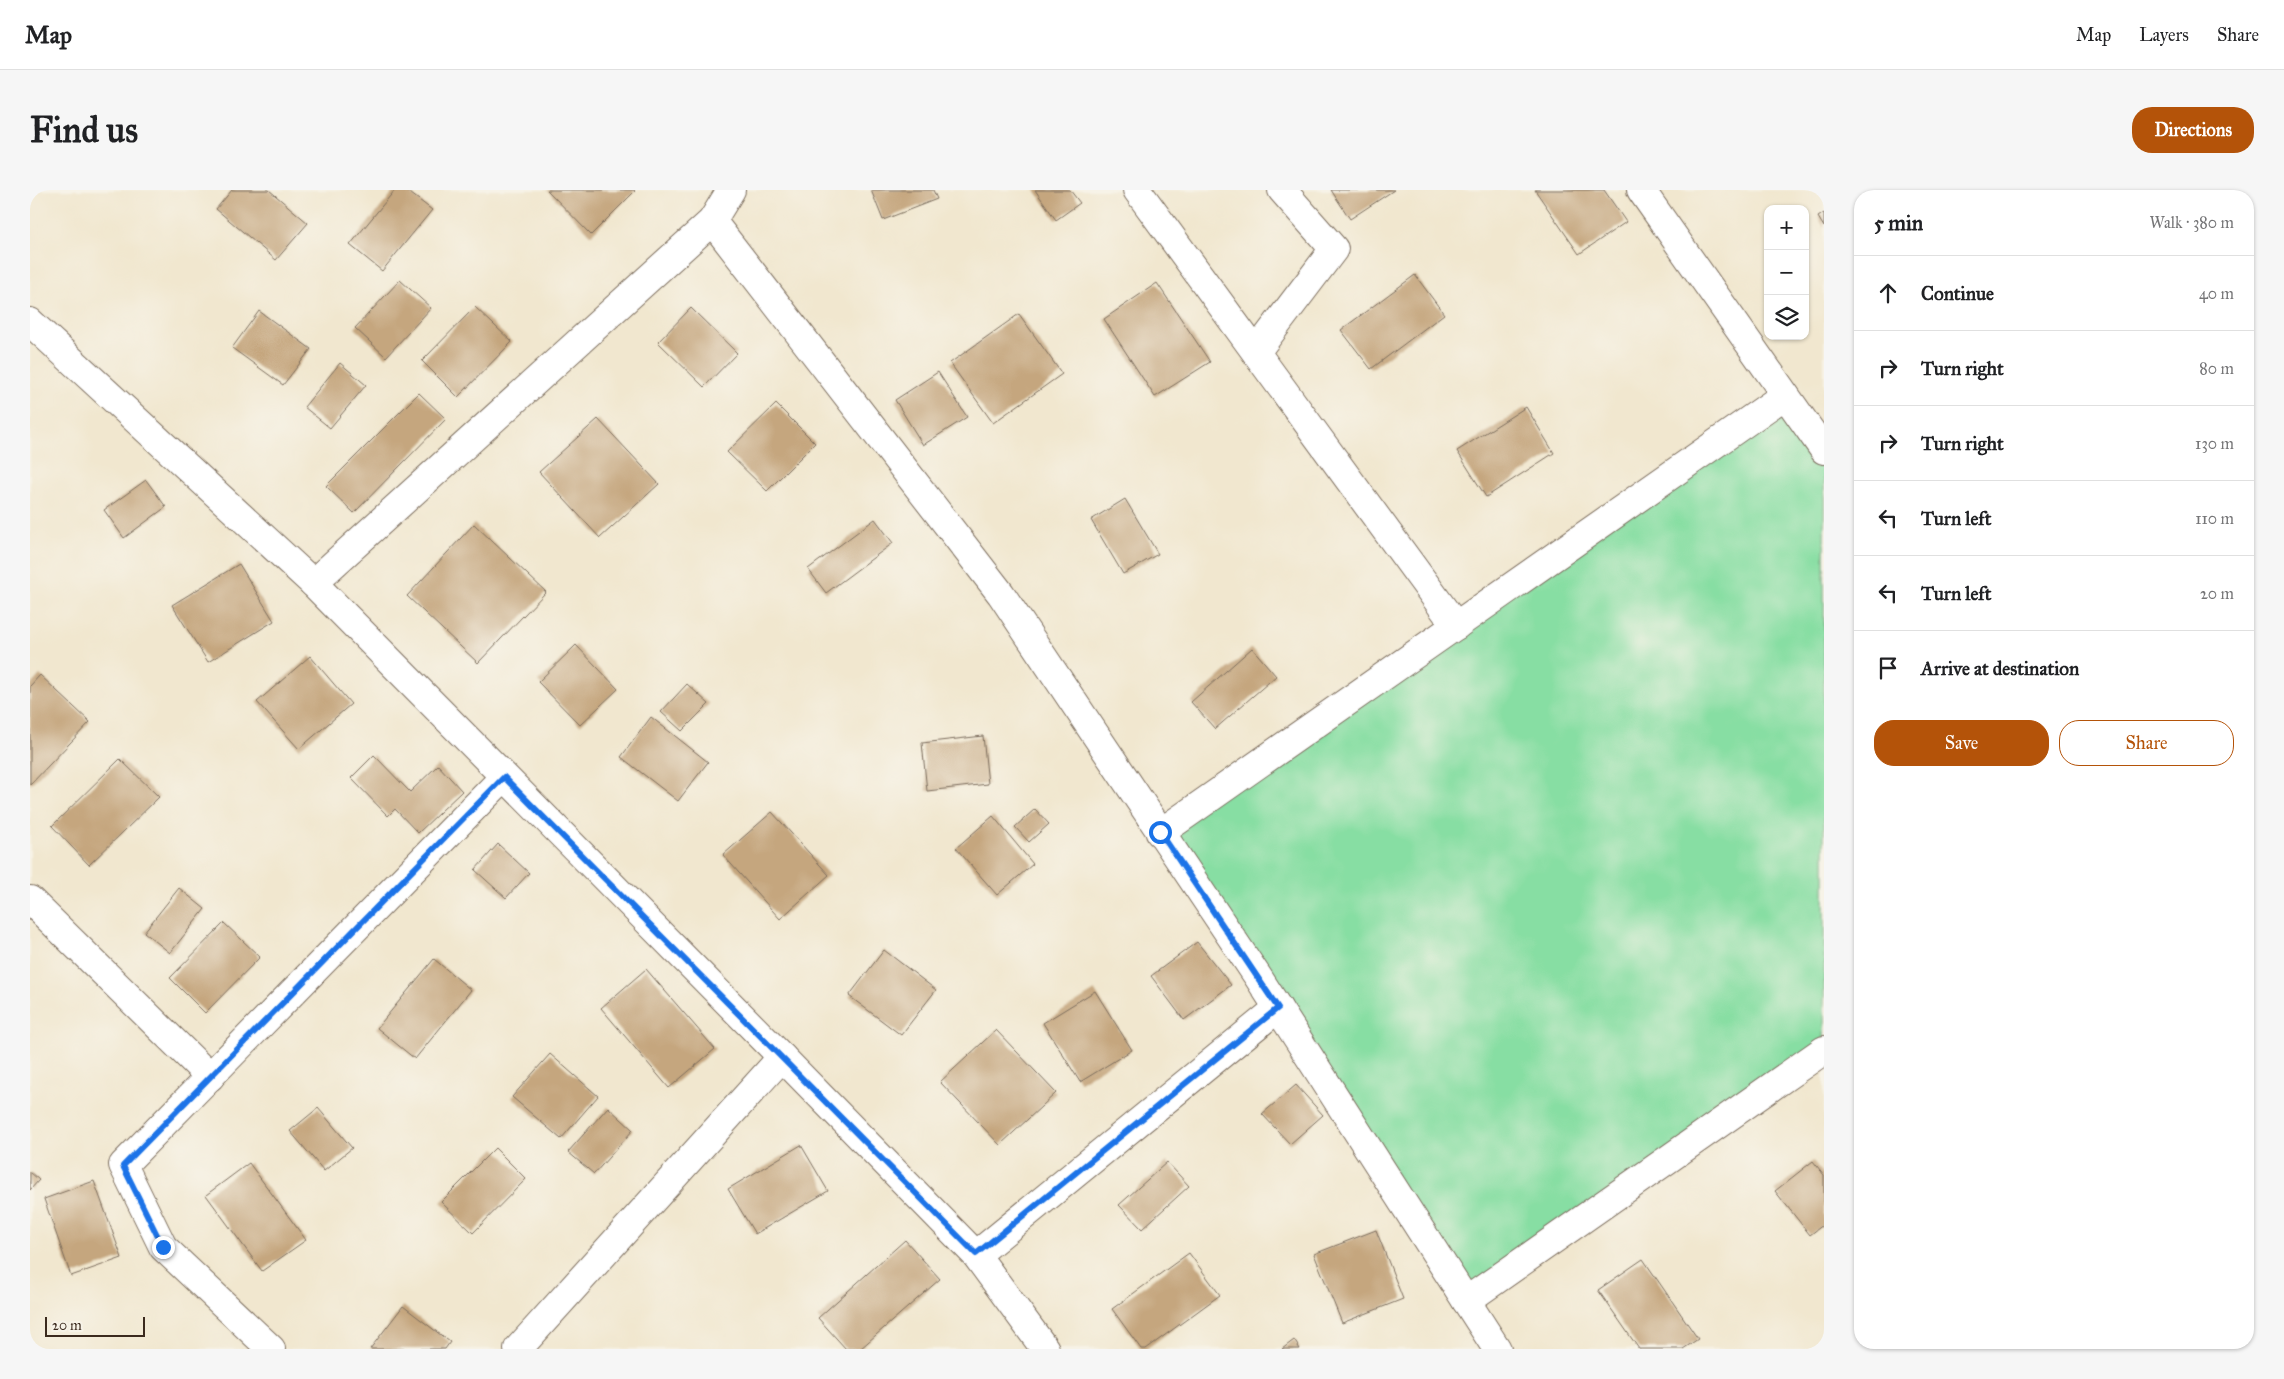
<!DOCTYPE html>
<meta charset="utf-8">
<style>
body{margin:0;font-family:"IM FELL Great Primer",serif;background:#f6f6f6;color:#202124}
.controls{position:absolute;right:15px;top:15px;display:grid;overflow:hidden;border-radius:10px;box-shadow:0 1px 4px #0004}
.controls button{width:45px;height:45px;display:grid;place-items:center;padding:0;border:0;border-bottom:1px solid #e0e0e0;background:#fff;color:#202124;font:25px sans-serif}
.scale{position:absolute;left:15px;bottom:12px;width:100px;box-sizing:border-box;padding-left:5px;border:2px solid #3b2a1e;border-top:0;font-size:14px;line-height:18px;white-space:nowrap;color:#3b2a1e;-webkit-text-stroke:4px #f7f3e8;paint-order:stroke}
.stop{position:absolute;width:15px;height:15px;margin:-11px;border:4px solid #1a73e8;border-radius:50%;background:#fff}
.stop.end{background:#1a73e8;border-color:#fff;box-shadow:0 1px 5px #0008}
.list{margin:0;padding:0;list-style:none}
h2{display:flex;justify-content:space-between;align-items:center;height:65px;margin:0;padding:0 20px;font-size:21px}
h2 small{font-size:16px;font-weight:400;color:#757577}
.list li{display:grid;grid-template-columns:32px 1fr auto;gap:15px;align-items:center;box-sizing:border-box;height:75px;padding:0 20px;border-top:1px solid #e0e0e0}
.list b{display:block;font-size:19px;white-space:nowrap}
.list em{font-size:16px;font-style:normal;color:#757577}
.actions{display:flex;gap:10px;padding:15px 20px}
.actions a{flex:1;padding:11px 0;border:1px solid #b45309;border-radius:20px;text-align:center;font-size:18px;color:#b45309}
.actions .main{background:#b45309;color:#fff}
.icon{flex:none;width:28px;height:28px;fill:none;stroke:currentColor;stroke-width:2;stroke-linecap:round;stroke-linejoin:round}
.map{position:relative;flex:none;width:1794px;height:1159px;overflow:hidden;border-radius:20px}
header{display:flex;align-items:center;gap:30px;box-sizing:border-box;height:70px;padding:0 25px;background:#fff;border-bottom:1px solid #e0e0e0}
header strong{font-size:24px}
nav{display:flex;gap:28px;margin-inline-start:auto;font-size:18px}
.intro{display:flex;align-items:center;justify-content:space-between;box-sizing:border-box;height:120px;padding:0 30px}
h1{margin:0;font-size:35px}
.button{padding:12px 22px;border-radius:20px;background:#b45309;color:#fff;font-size:18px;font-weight:700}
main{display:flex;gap:30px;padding:0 30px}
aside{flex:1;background:#fff;border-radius:20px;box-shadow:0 1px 4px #0004}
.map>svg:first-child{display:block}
.green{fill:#87dea3;stroke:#618460}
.building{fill:#c5a67e}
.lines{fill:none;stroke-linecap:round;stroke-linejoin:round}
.street-casing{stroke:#7b6c5c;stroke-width:30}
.street{stroke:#fff;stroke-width:28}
.route{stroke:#1a73e8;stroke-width:6}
</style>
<header>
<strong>Map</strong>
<nav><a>Map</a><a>Layers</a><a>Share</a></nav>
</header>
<div class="intro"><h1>Find us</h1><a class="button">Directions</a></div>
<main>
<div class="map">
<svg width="1794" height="1159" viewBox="0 0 1794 1159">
<rect width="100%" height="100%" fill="#f7f3e8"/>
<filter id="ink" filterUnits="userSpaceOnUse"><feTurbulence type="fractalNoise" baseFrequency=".02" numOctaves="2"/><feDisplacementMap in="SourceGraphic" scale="10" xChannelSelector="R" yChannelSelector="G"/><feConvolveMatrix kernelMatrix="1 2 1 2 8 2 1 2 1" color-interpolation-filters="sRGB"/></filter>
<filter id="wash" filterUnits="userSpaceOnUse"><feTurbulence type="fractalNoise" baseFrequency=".0096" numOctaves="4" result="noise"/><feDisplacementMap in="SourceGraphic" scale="20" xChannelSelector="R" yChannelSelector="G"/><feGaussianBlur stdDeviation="1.12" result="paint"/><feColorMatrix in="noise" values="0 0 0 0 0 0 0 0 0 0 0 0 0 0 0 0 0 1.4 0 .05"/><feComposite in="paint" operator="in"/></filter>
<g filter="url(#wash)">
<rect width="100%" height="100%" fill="#f1e7cf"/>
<!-- green -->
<polygon class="green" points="1755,205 1794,258 1794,865 1436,1111 1130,643"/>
<g id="blocks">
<!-- building -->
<g class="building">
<polygon points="202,0 239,0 278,33 246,70 186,19"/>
<polygon points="365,0 376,0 402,20 352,81 320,55"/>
<polygon points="517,0 604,0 605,1 561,45"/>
<polygon points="841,0 903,0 907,9 853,30"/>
<polygon points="1005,0 1040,0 1050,13 1026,30"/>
<polygon points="1301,0 1364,0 1320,29"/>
<polygon points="1505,0 1574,0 1596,32 1549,64"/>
<polygon points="1794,23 1794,37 1788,27"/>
<polygon points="1385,85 1414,124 1341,179 1311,140"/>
<polygon points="370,90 401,118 356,167 325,138"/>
<polygon points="1127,93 1180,172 1125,207 1074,129"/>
<polygon points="445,117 482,152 428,207 392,171"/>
<polygon points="661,118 707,163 674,197 628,152"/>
<polygon points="229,121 281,159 253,195 202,158"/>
<polygon points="989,124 1032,184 963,233 920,173"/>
<polygon points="310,173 336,195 300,238 274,217"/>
<polygon points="908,182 937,227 893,255 865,210"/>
<polygon points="389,203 416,229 324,323 296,296"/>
<polygon points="746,214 785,253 737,301 697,262"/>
<polygon points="1496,217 1524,263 1456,307 1427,261"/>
<polygon points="568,229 629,294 570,348 509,282"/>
<polygon points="116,290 136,317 94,348 74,320"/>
<polygon points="1095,309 1128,364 1093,384 1061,330"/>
<polygon points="845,329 863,353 796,403 778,379"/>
<polygon points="444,334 516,402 448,473 377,406"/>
<polygon points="209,374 244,431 178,472 142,415"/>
<polygon points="546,455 588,499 550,535 508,492"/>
<polygon points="1222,458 1246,486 1185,539 1161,512"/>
<polygon points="280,466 321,514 269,559 227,512"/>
<polygon points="10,485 60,532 0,595 0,496"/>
<polygon points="657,494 679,514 652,541 631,522"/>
<polygon points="621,527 678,572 648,611 591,567"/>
<polygon points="953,546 958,594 897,601 892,553"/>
<polygon points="344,565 380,602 408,575 432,601 388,643 365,619 358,626 321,588"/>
<polygon points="90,569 129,607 59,675 22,636"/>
<polygon points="1005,619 1019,634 999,652 985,637"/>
<polygon points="742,622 799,685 750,729 693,665"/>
<polygon points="963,626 1003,674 967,705 926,658"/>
<polygon points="468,654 499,683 476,708 445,680"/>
<polygon points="149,698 175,719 140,763 114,742"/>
<polygon points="194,733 230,767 175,823 140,788"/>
<polygon points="1167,752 1201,795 1154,830 1121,786"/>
<polygon points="854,760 906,800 871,845 819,806"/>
<polygon points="404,769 441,800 385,869 347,838"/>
<polygon points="616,779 685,859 639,898 571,818"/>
<polygon points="1065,801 1102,860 1050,892 1013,833"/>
<polygon points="966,840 1026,903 970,955 910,892"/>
<polygon points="520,864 568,906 531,949 482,907"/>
<polygon points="1266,895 1293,925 1260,954 1232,924"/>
<polygon points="578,917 603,940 564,984 538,962"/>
<polygon points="288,918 322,958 294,981 260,941"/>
<polygon points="771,955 798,1001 725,1044 698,999"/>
<polygon points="465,958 496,989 443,1043 411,1012"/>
<polygon points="1783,971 1794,985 1794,1034 1780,1045 1745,1001"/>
<polygon points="1137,972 1159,996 1112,1039 1089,1015"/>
<polygon points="219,973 276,1050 232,1081 176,1005"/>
<polygon points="0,982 9,990 0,1000"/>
<polygon points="64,991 92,1068 41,1086 14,1009"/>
<polygon points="1346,1040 1373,1109 1312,1133 1284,1064"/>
<polygon points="875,1050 910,1089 830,1159 816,1159 788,1128"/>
<polygon points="1159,1063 1190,1105 1116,1159 1111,1159 1082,1119"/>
<polygon points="1613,1069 1668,1149 1653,1159 1609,1159 1568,1100"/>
<polygon points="373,1116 420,1152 415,1159 340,1159"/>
<polygon points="1264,1150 1270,1159 1252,1159"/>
</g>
</g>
</g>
<g filter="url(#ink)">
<use href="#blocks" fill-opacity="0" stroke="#7b6c5c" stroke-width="1"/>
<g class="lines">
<!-- street casing -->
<g class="street-casing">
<g id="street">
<polyline points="1107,0 1426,436"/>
<polyline points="1611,0 1794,260"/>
<polyline points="682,31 971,404 1228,787 1467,1159"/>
<polyline points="0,132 283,393 752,867 946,1065 1015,1159"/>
<polyline points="1226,162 1304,59 1252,0"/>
<polyline points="283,393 682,31 701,0"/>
<polyline points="1130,643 1755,205"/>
<polyline points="0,710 180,887"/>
<polyline points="946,1065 1248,818"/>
<polyline points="1436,1111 1794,860"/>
<polyline points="241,1159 133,1057 93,975 474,587"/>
<polyline points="488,1159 752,867"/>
</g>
</g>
<!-- street -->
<use href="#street" class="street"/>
</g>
</g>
<g class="lines" filter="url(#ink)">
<!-- route -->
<polyline class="route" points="133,1057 93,976 474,587 946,1064 1248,818 1130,642"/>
</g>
</svg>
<div class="controls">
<button>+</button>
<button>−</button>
<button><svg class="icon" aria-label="layers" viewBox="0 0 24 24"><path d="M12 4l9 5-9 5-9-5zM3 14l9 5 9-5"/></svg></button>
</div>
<div class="scale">20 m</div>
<div class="stop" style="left:1130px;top:642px"></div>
<div class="stop end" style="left:133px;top:1057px"></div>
</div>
<aside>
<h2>5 min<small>Walk · 380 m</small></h2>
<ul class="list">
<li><svg class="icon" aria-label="ahead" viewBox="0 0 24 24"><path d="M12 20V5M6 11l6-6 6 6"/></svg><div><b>Continue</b></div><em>40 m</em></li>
<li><svg class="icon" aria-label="right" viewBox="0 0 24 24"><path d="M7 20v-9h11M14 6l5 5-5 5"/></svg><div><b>Turn right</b></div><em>80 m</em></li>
<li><svg class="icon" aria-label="right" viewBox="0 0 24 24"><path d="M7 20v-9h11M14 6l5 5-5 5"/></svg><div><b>Turn right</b></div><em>130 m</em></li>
<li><svg class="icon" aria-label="left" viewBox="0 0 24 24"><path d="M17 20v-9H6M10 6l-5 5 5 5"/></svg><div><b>Turn left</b></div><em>110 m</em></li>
<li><svg class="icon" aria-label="left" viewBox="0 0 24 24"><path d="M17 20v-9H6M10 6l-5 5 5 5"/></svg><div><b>Turn left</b></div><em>20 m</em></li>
<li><svg class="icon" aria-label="arrive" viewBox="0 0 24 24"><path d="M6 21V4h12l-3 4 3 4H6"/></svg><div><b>Arrive at destination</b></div></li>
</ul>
<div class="actions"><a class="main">Save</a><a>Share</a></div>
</aside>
</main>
